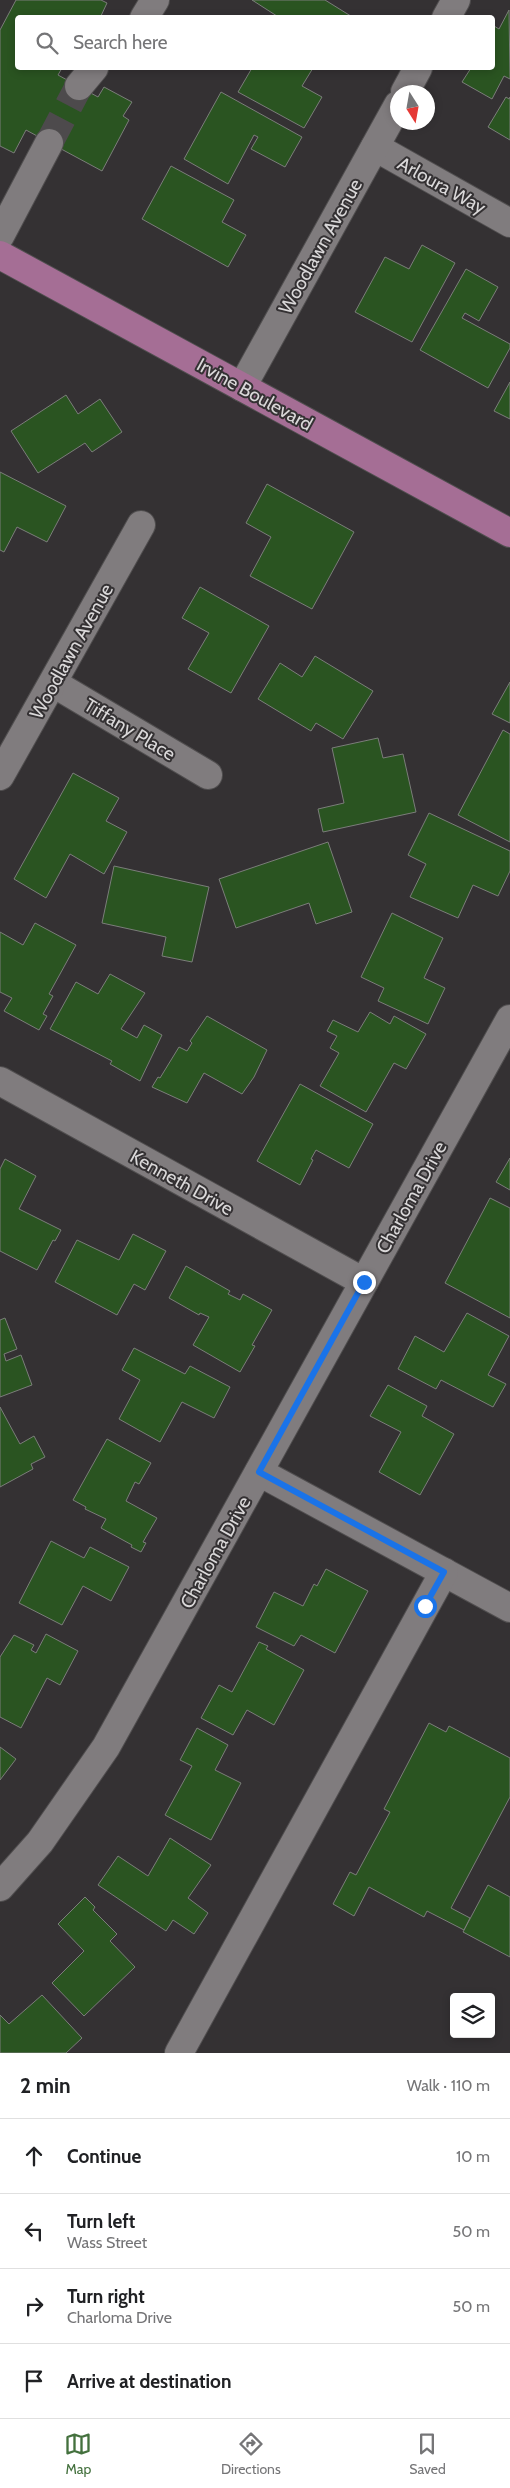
<!DOCTYPE html>
<meta charset="utf-8">
<style>
body{margin:0;font-family:Cabin,sans-serif;background:#f6f6f6;color:#202124}
.controls{position:absolute;right:15px;bottom:15px;display:grid;overflow:hidden;border-radius:5px;box-shadow:0 2px 8px #0003}
.controls button{width:45px;height:45px;display:grid;place-items:center;padding:0;border:0;border-bottom:1px solid #e0e0e0;background:#fff;color:#202124;font:25px sans-serif}
.compass{position:absolute;left:390px;top:85px;width:45px;height:45px;border-radius:50%;background:#fff;box-shadow:0 2px 8px #0003;rotate:169deg}
.stop{position:absolute;width:15px;height:15px;margin:-11px;border:4px solid #1a73e8;border-radius:50%;background:#fff}
.stop.end{background:#1a73e8;border-color:#fff;box-shadow:0 1px 5px #0008}
.list{margin:0;padding:0;list-style:none}
h2{display:flex;justify-content:space-between;align-items:center;height:65px;margin:0;padding:0 20px;font-size:21px}
h2 small{font-size:16px;font-weight:400;color:#757577}
.list li{display:grid;grid-template-columns:32px 1fr auto;gap:15px;align-items:center;box-sizing:border-box;height:75px;padding:0 20px;border-top:1px solid #e0e0e0}
.list b{display:block;font-size:19px;white-space:nowrap}
.list p{margin:0;font-size:16px;white-space:nowrap;color:#757577}
.list em{font-size:16px;font-style:normal;color:#757577}
.icon{flex:none;width:28px;height:28px;fill:none;stroke:currentColor;stroke-width:2;stroke-linecap:round;stroke-linejoin:round}
.map{position:relative;flex:none;width:510px;height:2053px;overflow:hidden}
.search{position:absolute;background:#fff;box-shadow:0 2px 8px #0003;left:15px;right:15px;top:15px;height:55px;display:flex;align-items:center;gap:12px;box-sizing:border-box;padding:0 18px;border-radius:5px;color:#757577;font-size:19px}
.sheet{height:365px;background:#fff}
nav{display:flex;justify-content:space-around;align-items:center;box-sizing:border-box;height:70px;border-top:1px solid #e0e0e0;background:#fff;font-size:14px;color:#757577}
nav a{display:grid;justify-items:center;gap:2px}
nav .on{color:#44713e}
.map>svg:first-child{display:block}
.building{fill:#2a5421;stroke:#7b7d7a}
.lines{fill:none;stroke-linecap:round;stroke-linejoin:round}
.minor-tunnel{stroke:#4d4a4c;stroke-width:28;stroke-dasharray:28 14;stroke-linecap:butt}
.minor-casing{stroke:#504e4f;stroke-width:30}
.major-casing{stroke:#504e4f;stroke-width:30}
.minor{stroke:#807c7e;stroke-width:28}
.major{stroke:#a56e95;stroke-width:28}
.route{stroke:#1a73e8;stroke-width:6}
.labels{text-anchor:middle;stroke-width:4;stroke-linejoin:round;paint-order:stroke}
.street-label{font-size:19px;fill:#dad8d9;stroke:#343133}
</style>
<div class="map">
<svg width="510" height="2053" viewBox="0 0 510 2053">
<rect width="100%" height="100%" fill="#343133"/>
<!-- building -->
<g class="building">
<polygon points="16,0 101,0 107,3 100,18 18,18 18,68 62,68 58,75 98,97 104,87 132,102 123,116 129,120 102,171 26,130 14,153 0,146 0,30"/>
<polygon points="252,0 325,0 354,18 280,18"/>
<polygon points="509,10 510,79 504,76 492,99 462,82 471,68 492,68 492,28 494,26 499,29"/>
<polygon points="252,68 313,68 302,86 322,97 304,128 238,92"/>
<polygon points="221,92 302,137 285,167 251,149 258,137 254,135 228,184 184,159"/>
<polygon points="506,97 509,99 510,97 510,140 488,127"/>
<polygon points="171,166 234,200 222,222 246,235 228,267 142,219"/>
<polygon points="422,245 455,263 412,342 355,312 385,257 409,269"/>
<polygon points="466,269 498,287 479,321 465,313 462,318 510,344 510,348 488,388 420,350"/>
<polygon points="510,382 510,419 494,411"/>
<polygon points="66,395 78,414 100,399 122,432 92,452 85,443 38,473 11,431"/>
<polygon points="0,472 66,506 47,542 17,527 4,552 0,550"/>
<polygon points="267,484 354,532 312,609 250,576 271,537 246,523"/>
<polygon points="200,587 269,626 231,693 188,669 209,633 182,618"/>
<polygon points="315,656 373,691 343,739 316,723 311,731 258,699 280,663 302,677"/>
<polygon points="510,682 510,723 492,714"/>
<polygon points="503,730 510,734 510,842 458,815"/>
<polygon points="378,738 383,758 403,754 416,812 323,832 318,809 344,803 332,748"/>
<polygon points="73,773 119,798 106,821 127,832 104,874 70,854 46,898 14,879"/>
<polygon points="429,813 510,851 510,871 498,896 473,885 458,918 410,897 426,864 408,855"/>
<polygon points="328,842 352,912 316,924 309,903 236,928 219,879"/>
<polygon points="114,866 209,887 192,962 162,956 166,937 102,923"/>
<polygon points="392,913 443,938 424,978 445,988 428,1024 378,1001 384,988 361,977"/>
<polygon points="35,923 76,945 49,994 53,996 43,1014 47,1016 39,1030 4,1011 12,998 0,992 0,932 23,945"/>
<polygon points="110,974 145,993 121,1029 137,1038 144,1025 162,1035 140,1081 110,1064 112,1061 50,1029 76,982 98,994"/>
<polygon points="370,1012 390,1024 394,1016 426,1034 406,1069 394,1063 366,1112 320,1086 339,1053 330,1048 337,1036 327,1031 333,1020 358,1032"/>
<polygon points="207,1016 267,1050 254,1077 242,1094 204,1073 187,1103 152,1087 158,1077 160,1078 179,1047 187,1051 192,1043 190,1041"/>
<polygon points="300,1084 373,1124 349,1168 316,1150 311,1159 313,1160 300,1185 257,1161"/>
<polygon points="510,1158 510,1190 496,1182"/>
<polygon points="5,1159 36,1176 19,1209 61,1230 55,1241 53,1240 37,1270 0,1251 0,1169"/>
<polygon points="490,1198 510,1208 510,1318 445,1283"/>
<polygon points="133,1234 166,1251 145,1290 134,1284 117,1315 55,1282 77,1240 119,1260"/>
<polygon points="186,1266 230,1291 228,1294 240,1300 243,1294 272,1310 252,1345 255,1346 240,1372 193,1345 209,1317 200,1313 199,1315 169,1298"/>
<polygon points="467,1313 509,1336 488,1375 506,1384 493,1407 441,1380 436,1389 398,1369 415,1336 444,1352"/>
<polygon points="5,1318 17,1349 4,1354 6,1361 21,1355 32,1385 0,1397 0,1320"/>
<polygon points="134,1348 185,1374 190,1366 230,1387 214,1418 182,1402 160,1442 119,1419 140,1380 122,1370"/>
<polygon points="388,1385 427,1406 422,1416 454,1434 420,1495 379,1472 401,1432 370,1416"/>
<polygon points="0,1407 20,1444 34,1436 45,1457 31,1464 33,1469 0,1487"/>
<polygon points="107,1439 151,1463 139,1484 135,1482 126,1501 157,1518 143,1542 146,1543 141,1552 131,1547 132,1545 101,1528 106,1519 85,1509 86,1507 73,1500"/>
<polygon points="51,1541 84,1558 90,1547 129,1567 111,1601 83,1586 62,1625 19,1603"/>
<polygon points="326,1569 368,1591 335,1653 301,1635 294,1646 256,1627 274,1592 303,1606 314,1584 317,1586"/>
<polygon points="46,1634 78,1651 60,1685 47,1678 21,1728 0,1717 0,1657 14,1635 34,1645 31,1650 36,1653"/>
<polygon points="259,1642 268,1646 266,1649 304,1670 274,1725 247,1710 233,1735 201,1718 219,1685 232,1692"/>
<polygon points="429,1723 446,1732 449,1726 510,1758 510,1797 451,1908 470,1918 464,1930 427,1911 424,1917 369,1887 354,1916 333,1904 350,1872 356,1875 390,1812 384,1809"/>
<polygon points="197,1728 228,1745 215,1770 241,1783 211,1840 165,1815 192,1766 180,1760"/>
<polygon points="0,1747 16,1759 0,1780"/>
<polygon points="170,1838 211,1865 188,1898 208,1913 194,1934 173,1920 166,1931 98,1885 118,1856 148,1876"/>
<polygon points="488,1885 510,1897 510,1957 463,1932"/>
<polygon points="85,1897 95,1907 93,1910 117,1934 110,1941 135,1967 84,2016 52,1983 84,1951 58,1924"/>
<polygon points="42,1995 82,2038 66,2053 0,2053 0,2015 9,2024"/>
</g>
<g class="lines">
<!-- minor-tunnel -->
<polyline class="minor-tunnel" points="49,143 79,86"/>
<!-- minor casing -->
<g class="minor-casing">
<g id="minor">
<polyline points="144,18 155,0"/>
<polyline points="446,18 456,0"/>
<polyline points="79,86 94,68"/>
<polyline points="405,92 418,68"/>
<polyline points="375,147 510,223"/>
<polyline points="0,236 49,143"/>
<polyline points="242,387 398,105"/>
<polyline points="53,683 208,775"/>
<polyline points="0,776 141,525"/>
<polyline points="0,1081 364,1282"/>
<polyline points="259,1472 510,1608"/>
<polyline points="0,1887 40,1842 106,1747 510,1019"/>
<polyline points="179,2053 444,1572"/>
</g>
</g>
<!-- major casing -->
<g class="major-casing">
<polyline id="major" points="0,255 510,533"/>
</g>
<!-- minor -->
<use href="#minor" class="minor"/>
<!-- major -->
<use href="#major" class="major"/>
</g>
<g class="lines">
<!-- route -->
<polyline class="route" points="364,1282 259,1472 444,1572 425,1606"/>
</g>
<g class="labels">
<!-- street labels -->
<g class="street-label">
<text transform="translate(442 185) rotate(29)" y="7">Arloura Way</text>
<text transform="translate(320 246) rotate(-61)" y="7">Woodlawn Avenue</text>
<text transform="translate(255 394) rotate(29)" y="7">Irvine Boulevard</text>
<text transform="translate(71 651) rotate(-61)" y="7">Woodlawn Avenue</text>
<text transform="translate(130 729) rotate(31)" y="7">Tiffany Place</text>
<text transform="translate(182 1182) rotate(29)" y="7">Kenneth Drive</text>
<text transform="translate(411 1197) rotate(-61)" y="7">Charloma Drive</text>
<text transform="translate(215 1552) rotate(-61)" y="7">Charloma Drive</text>
</g>
</g>
</svg>
<div class="controls">
<button><svg class="icon" aria-label="layers" viewBox="0 0 24 24"><path d="M12 4l9 5-9 5-9-5zM3 14l9 5 9-5"/></svg></button>
</div>
<svg class="compass" viewBox="-18 -18 36 36"><path d="M0-13l5 13h-10z" fill="#e53935"/><path d="M0 13l5-13h-10z" fill="#757577"/></svg>
<div class="stop" style="left:425px;top:1606px"></div>
<div class="stop end" style="left:364px;top:1282px"></div>
<div class="search"><svg class="icon" aria-label="search" viewBox="0 0 24 24"><circle cx="10" cy="10" r="6"/><path d="M15 15l6 6"/></svg>Search here</div>
</div>
<section class="sheet">
<h2>2 min<small>Walk · 110 m</small></h2>
<ul class="list">
<li><svg class="icon" aria-label="ahead" viewBox="0 0 24 24"><path d="M12 20V5M6 11l6-6 6 6"/></svg><div><b>Continue</b></div><em>10 m</em></li>
<li><svg class="icon" aria-label="left" viewBox="0 0 24 24"><path d="M17 20v-9H6M10 6l-5 5 5 5"/></svg><div><b>Turn left</b><p>Wass Street</p></div><em>50 m</em></li>
<li><svg class="icon" aria-label="right" viewBox="0 0 24 24"><path d="M7 20v-9h11M14 6l5 5-5 5"/></svg><div><b>Turn right</b><p>Charloma Drive</p></div><em>50 m</em></li>
<li><svg class="icon" aria-label="arrive" viewBox="0 0 24 24"><path d="M6 21V4h12l-3 4 3 4H6"/></svg><div><b>Arrive at destination</b></div></li>
</ul>
</section>
<nav>
<a class="on"><svg class="icon" aria-label="map" viewBox="0 0 24 24"><path d="M3 6l6-2 6 2 6-2v14l-6 2-6-2-6 2zM9 4v14M15 6v14"/></svg>Map</a>
<a><svg class="icon" aria-label="directions" viewBox="0 0 24 24"><path d="M12 3l9 9-9 9-9-9zM9 14v-3h6M13 9l2 2-2 2"/></svg>Directions</a>
<a><svg class="icon" aria-label="saved" viewBox="0 0 24 24"><path d="M7 4h10v16l-5-4-5 4z"/></svg>Saved</a>
</nav>
